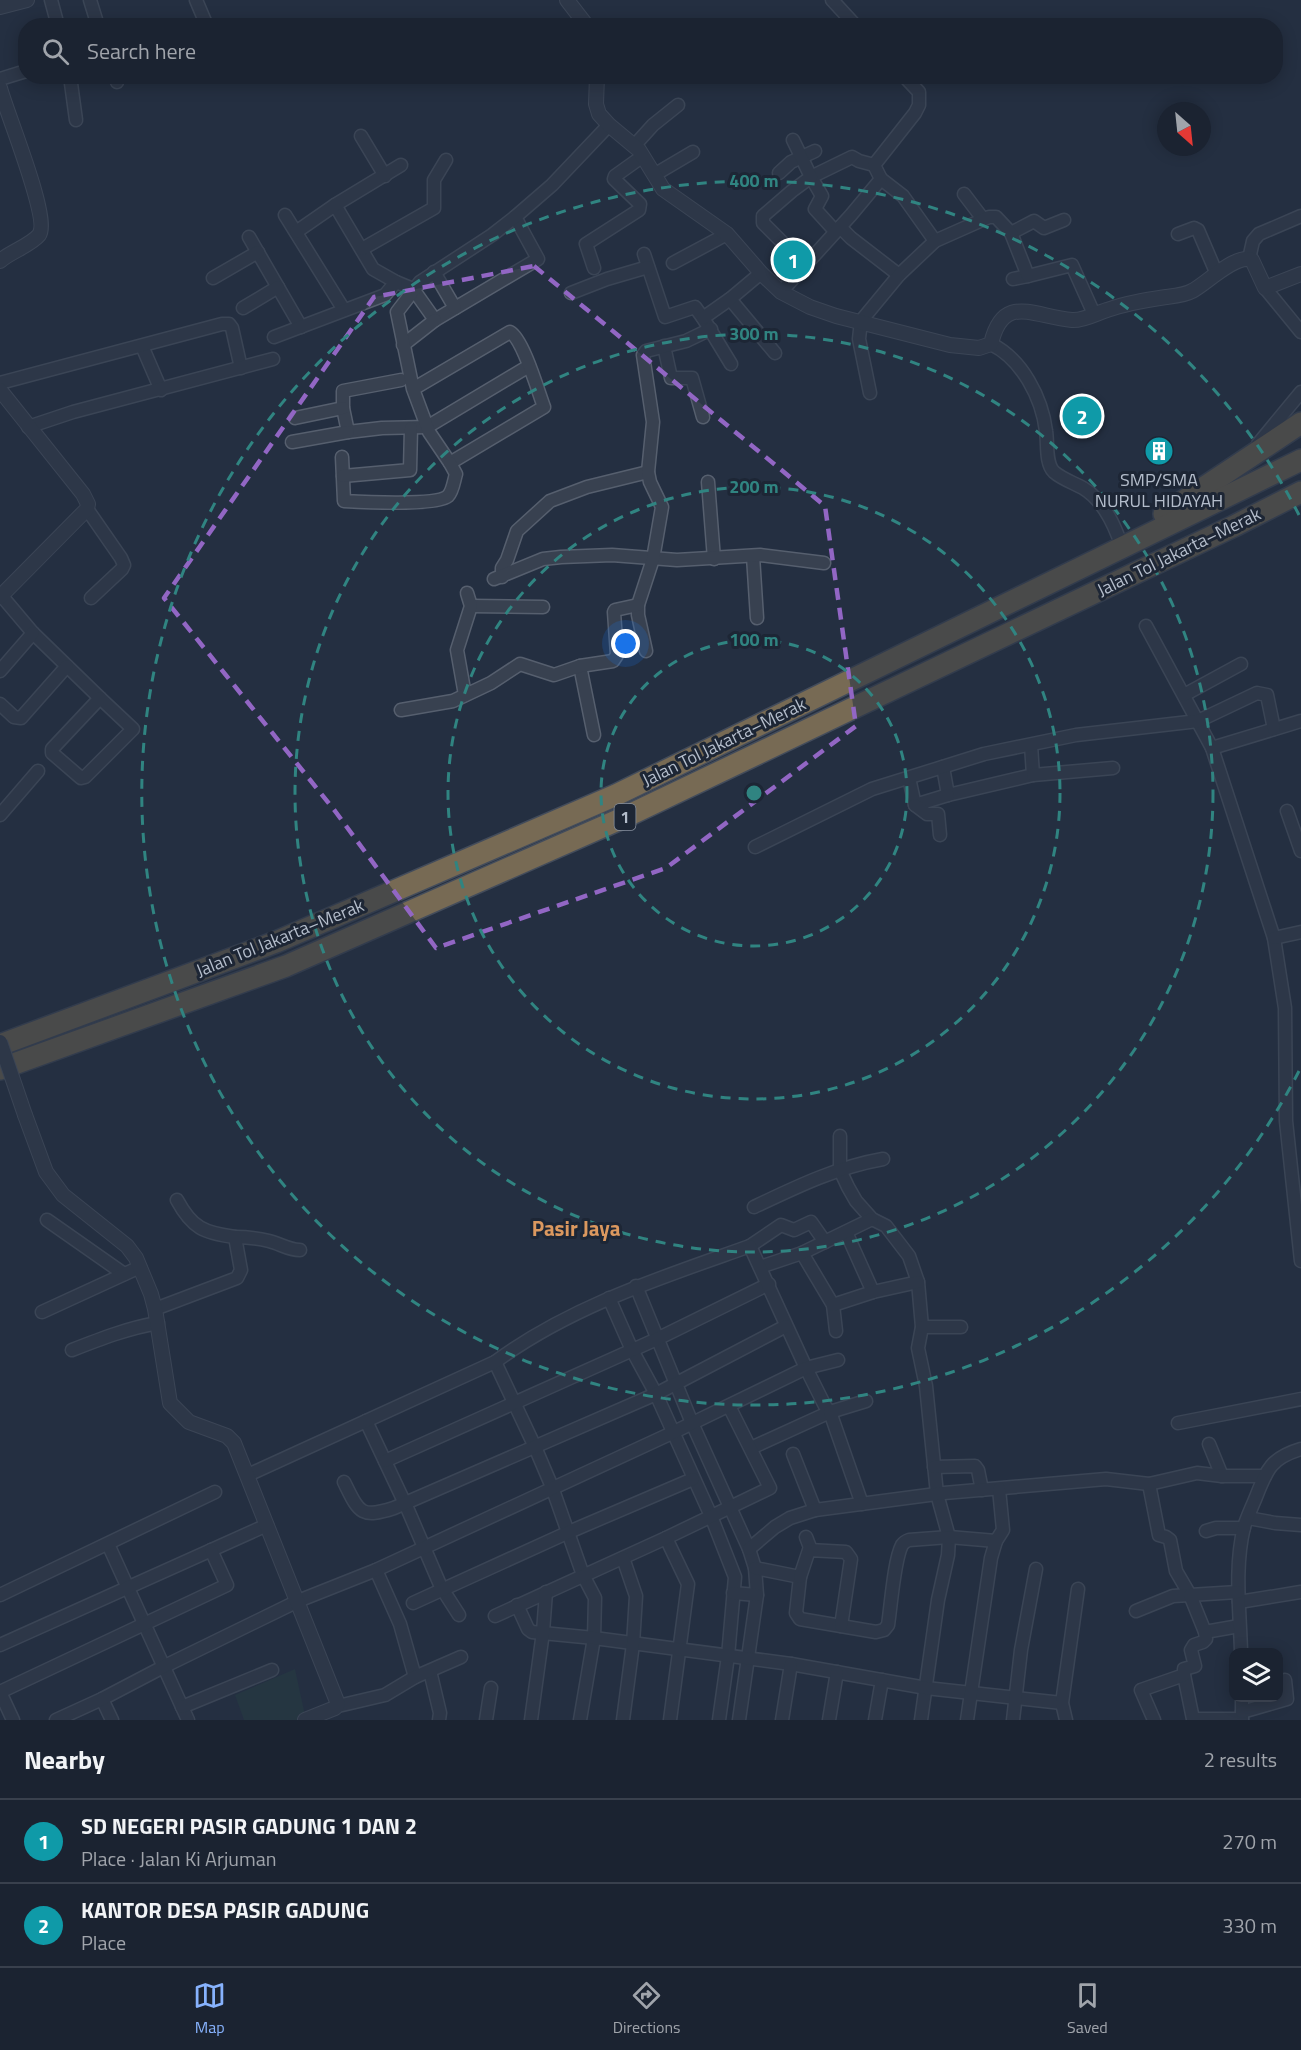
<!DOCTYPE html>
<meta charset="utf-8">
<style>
body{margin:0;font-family:"Titillium Web",sans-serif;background:#242b39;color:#f1f3f6}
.controls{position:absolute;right:18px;bottom:18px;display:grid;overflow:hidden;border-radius:12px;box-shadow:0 3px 15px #0003}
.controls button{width:54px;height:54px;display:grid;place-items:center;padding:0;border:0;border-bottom:2px solid #39404d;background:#1b2331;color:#f1f3f6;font:30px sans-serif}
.compass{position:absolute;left:1157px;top:102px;width:54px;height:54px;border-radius:50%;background:#1b2331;box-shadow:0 3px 15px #0003;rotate:153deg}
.you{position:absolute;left:626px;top:644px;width:21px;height:21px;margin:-15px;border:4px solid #fff;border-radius:50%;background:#1a73e8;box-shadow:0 0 0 9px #1a73e833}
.badge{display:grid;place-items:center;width:39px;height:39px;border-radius:50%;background:#87b2fd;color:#fff;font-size:20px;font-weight:700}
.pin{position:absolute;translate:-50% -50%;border:3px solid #fff;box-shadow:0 2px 6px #0006}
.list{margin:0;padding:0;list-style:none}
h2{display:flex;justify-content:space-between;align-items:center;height:78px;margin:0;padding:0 24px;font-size:26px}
h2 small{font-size:20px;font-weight:400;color:#a0a4ab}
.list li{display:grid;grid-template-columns:39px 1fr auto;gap:18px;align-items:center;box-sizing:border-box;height:84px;padding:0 24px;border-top:2px solid #39404d}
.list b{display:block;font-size:22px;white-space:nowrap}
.list p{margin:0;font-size:20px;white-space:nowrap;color:#a0a4ab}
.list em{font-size:20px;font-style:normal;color:#a0a4ab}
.icon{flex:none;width:33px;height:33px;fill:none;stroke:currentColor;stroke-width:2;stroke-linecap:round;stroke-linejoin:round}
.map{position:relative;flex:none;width:1301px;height:1720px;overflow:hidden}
.search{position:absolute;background:#1b2331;box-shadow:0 3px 15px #0003;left:18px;right:18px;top:18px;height:66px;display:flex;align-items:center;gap:15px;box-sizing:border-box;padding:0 21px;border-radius:24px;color:#a0a4ab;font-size:22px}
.sheet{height:246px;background:#1b2331}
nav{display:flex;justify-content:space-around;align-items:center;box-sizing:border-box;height:84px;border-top:2px solid #39404d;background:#1b2331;font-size:16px;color:#a0a4ab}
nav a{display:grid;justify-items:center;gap:3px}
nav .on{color:#87b2fd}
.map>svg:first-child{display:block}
.green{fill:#263e42}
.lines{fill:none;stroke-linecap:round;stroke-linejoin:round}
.minor-casing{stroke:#565f6e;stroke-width:15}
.tertiary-casing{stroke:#565f6e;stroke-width:16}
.motorway-casing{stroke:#434c5b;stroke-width:24}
.minor{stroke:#384150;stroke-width:12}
.tertiary{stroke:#384150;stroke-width:14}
.motorway{stroke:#776a54;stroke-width:21}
.tertiary-bridge-casing{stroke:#565f6e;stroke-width:16;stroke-linecap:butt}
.tertiary-bridge{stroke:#384150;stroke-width:14}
.marked{fill:none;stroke:#9266c4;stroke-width:4.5;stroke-dasharray:12 8;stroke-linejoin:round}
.ring{fill:none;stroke:#308481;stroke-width:3;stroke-dasharray:10 8}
.labels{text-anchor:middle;stroke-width:6;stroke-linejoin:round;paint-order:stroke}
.shield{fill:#1d2635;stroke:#87909e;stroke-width:1.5}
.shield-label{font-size:16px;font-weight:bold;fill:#b4bdcb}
.poi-label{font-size:18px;fill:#b4bdcb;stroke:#1d2635}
.street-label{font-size:18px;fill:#b4bdcb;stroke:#1d2635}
.quarter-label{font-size:21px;font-weight:bold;fill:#db985f;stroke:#1d2635}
.centre{fill:#308481;stroke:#1d2635;stroke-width:3}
.ring-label{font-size:18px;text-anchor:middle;font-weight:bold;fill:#308481;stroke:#1d2635;stroke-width:6;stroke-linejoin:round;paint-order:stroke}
</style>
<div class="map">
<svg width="1301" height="1720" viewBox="0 0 1301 1720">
<rect width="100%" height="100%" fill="#242f41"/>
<!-- green -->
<polygon class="green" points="295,1669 306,1720 244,1720 235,1695"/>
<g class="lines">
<!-- minor casing -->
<g class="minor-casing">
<g id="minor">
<polyline points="51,0 58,26"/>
<polyline points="90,0 98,26"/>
<polyline points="196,0 207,26"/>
<polyline points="832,0 856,26"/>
<polyline points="70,76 76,120"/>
<polyline points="115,76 117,82"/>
<polyline points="0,79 26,71"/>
<polyline points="361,136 385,176"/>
<polyline points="634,146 653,125 678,105"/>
<polyline points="779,173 791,162 815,151"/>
<polyline points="654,175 693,152"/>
<polyline points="881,179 903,196 935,241"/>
<polyline points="964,194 983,219"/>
<polyline points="335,205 373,269 396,282 413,289 435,320 538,259 515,217"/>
<polyline points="285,215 344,310"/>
<polyline points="840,227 851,238 899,275"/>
<polyline points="835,231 815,209 822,196 811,177 852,157 859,161 874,165"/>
<polyline points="296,232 335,205 401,165"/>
<polyline points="1011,233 1034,221 1044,228 1064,220"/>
<polyline points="1178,234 1194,228 1198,230 1216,272"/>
<polyline points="249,237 301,327"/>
<polyline points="787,247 763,223 763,216 792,191 811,177 793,140"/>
<polyline points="362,249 434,208 434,180 446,160"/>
<polyline points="644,254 665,317 695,307 703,318 731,364"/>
<polyline points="1249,259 1253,241 1259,234 1301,216"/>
<polyline points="673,263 727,234"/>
<polyline points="594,268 586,244 639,210 640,204 614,179 615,176 643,156"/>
<polyline points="434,272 455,308"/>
<polyline points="213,278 258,252"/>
<polyline points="1013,279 1028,276"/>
<polyline points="1265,288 1301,332"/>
<polyline points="781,292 851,215 881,179 874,165 915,113 919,105 919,92 904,76"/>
<polyline points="571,293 607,279 648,267"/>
<polyline points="730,299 775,353"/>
<polyline points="243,308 278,287"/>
<polyline points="703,318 730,299 761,273"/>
<polyline points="274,337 385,295 396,282"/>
<path d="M991,344c31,15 51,54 55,87 2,12 -1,32 8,41 8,7 20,11 29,16 17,10 28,30 35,48"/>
<polyline points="403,345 435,320"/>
<polyline points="142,346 161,390"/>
<polyline points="664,346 671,378 692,378 703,417"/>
<polyline points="401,380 343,391 343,408 348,432 382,428 427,427 529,366"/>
<polyline points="0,383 222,324 229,324 232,328 241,368"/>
<path d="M413,389l97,-57c13,7 28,59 34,75l-94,56 -21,-31 -16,-43 -16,-77 23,-30 72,-47 23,-18 37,-32 57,-60"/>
<polyline points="870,393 859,339 861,321 899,275 935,241 989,217 996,217 1011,233 1028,276 1072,265 1094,314"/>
<polyline points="295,418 343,408"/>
<polyline points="28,427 73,412 273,359"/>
<polyline points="292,442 348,432"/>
<polyline points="1258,444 1301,392"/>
<path d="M342,457l2,44c18,1 93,5 104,-5 5,-5 6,-16 8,-22l-6,-11"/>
<polyline points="343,476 410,470 411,428"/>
<polyline points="708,482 714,559"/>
<polyline points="87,509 121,558 124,565 122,569 91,598"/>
<polyline points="753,556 757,618"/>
<polyline points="502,577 502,568 507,560 517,531 550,501 587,487 648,472"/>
<polyline points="494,579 543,559 561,557 612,555 677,560 760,555 824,563"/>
<polyline points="1,595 33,633 100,698"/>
<polyline points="471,606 543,607"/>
<polyline points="1146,626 1212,748 1274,938 1285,1008 1286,1121 1301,1261"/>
<polyline points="646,651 638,615 638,605 653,559 662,507 650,482 648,472 653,422 643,355 646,351 686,341 711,329"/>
<polyline points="580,666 594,735"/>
<polyline points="0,671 33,633"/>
<polyline points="465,695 457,650 471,606 467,593"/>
<polyline points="1184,695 1241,664"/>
<polygon points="100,698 133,729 85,777 81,778 52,753 52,749"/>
<polyline points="0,704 14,717 21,718 67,666"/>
<polyline points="401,710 453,701 491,683 520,664 554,675 580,666 613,661 617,655 614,612 615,610 638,605"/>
<polyline points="1212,748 1301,721"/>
<polyline points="943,767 948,795 1033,775 1031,745"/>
<polyline points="1033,775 1113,768"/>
<polyline points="909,778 915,805 948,795"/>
<polyline points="915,805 927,814 938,814 940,835"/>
<polyline points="1287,811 1301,851"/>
<polyline points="0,815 38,771"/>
<polyline points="755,847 872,789 984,754 1076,735 1198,721 1257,693 1267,695 1274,729"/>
<polyline points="1274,938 1301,932"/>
<polyline points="840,1136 840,1170 848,1187 856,1201 872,1219 886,1226 909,1256 918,1282 922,1327 918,1348 926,1386 937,1494 949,1537 948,1555 938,1600 921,1720"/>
<path d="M754,1207c42,-20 83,-40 129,-48"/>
<polyline points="47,1220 124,1274"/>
<polyline points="846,1232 873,1292"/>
<path d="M235,1237c12,0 22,1 34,4 12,3 19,9 31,9"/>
<polyline points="750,1246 781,1225 794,1230 811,1222 825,1242"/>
<polyline points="802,1253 833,1305 836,1331"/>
<polyline points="760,1267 802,1253 872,1219"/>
<polyline points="636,1286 692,1423 749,1549 755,1568 757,1595 739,1720"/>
<polyline points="609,1298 632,1350 656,1394 711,1516 735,1577 728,1656 719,1720"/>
<polyline points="833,1305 873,1292 918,1282"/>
<path d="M155,1309l82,-31 4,-8 -6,-33c-31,-4 -43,-9 -58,-37"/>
<polyline points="42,1312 140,1267"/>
<polyline points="922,1327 961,1327"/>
<path d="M72,1350c28,-11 56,-22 86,-27"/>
<polyline points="495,1362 535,1447 552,1487 583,1575 595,1598 594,1638 580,1720"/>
<polyline points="366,1421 408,1510 441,1587 459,1615"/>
<polyline points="1178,1423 1301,1399"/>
<polyline points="1209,1444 1222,1476"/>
<polyline points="793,1454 815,1510"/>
<polyline points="385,1461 657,1339 769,1284"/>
<polyline points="934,1467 975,1466 978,1470 982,1490"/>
<path d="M248,1475l247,-113c76,-56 168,-85 255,-116l56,122 19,38 5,6 -79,36"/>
<path d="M344,1482c15,30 16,37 50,26l262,-114 130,-68"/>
<polyline points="1149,1484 1159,1535 1166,1537 1170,1540 1176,1571 1190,1595"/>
<polyline points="862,1504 830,1412 866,1401"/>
<polyline points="1248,1518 1275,1523 1301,1525"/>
<polyline points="1206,1531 1216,1528 1244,1528"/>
<polyline points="806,1537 811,1550"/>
<polyline points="666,1538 688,1584 670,1720"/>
<polyline points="108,1544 188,1720"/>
<polyline points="749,1549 775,1527 790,1518 815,1510 944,1493 1106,1479 1149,1484 1197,1473 1222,1476 1265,1476"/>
<path d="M755,1568l45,9 -4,36 4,6 76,13 8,-2 4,-5c3,-19 6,-65 14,-80 2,-3 4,-4 7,-5l40,-3 47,4"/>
<polyline points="376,1570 400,1624 415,1677"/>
<polyline points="800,1577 809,1550 846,1552 851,1559 841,1626"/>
<polyline points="733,1593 757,1595"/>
<polyline points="0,1595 215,1492"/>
<polyline points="1239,1602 1301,1592"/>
<polyline points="413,1603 569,1532 693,1479"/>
<polyline points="517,1605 528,1629 532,1632 594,1638 791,1664 926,1688 1062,1703"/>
<polyline points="1136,1611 1173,1596 1190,1595"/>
<polyline points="495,1616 666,1538 770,1488 729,1406"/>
<polyline points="1205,1632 1239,1626"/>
<polyline points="0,1645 267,1525"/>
<path d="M1241,1652c-1,-41 -7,-84 3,-125 3,-10 8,-20 12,-30 11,-28 15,-39 45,-48"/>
<polyline points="430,1671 440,1713 439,1720"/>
<polyline points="1184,1675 1193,1719 1242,1719"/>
<polyline points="1242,1698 1242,1719"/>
<polyline points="102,1699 112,1720"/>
<polyline points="338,1706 385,1695 415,1677 461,1657"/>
<polyline points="182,1707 272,1670"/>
<polyline points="1242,1712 1287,1699 1285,1680"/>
<polyline points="13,1720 0,1692 227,1585 211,1550"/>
<polyline points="56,1720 102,1699 165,1666 298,1601 376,1570 672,1433 806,1368 838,1360"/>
<polyline points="486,1720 491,1688"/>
<polyline points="531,1720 543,1632 546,1592"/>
<polyline points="623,1720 633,1644 636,1596 623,1558"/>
<polyline points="782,1720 791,1664"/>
<polyline points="829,1720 837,1672"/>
<polyline points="875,1720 882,1680"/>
<polyline points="967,1720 991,1558 996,1541 1003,1530 999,1489"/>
<polyline points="1013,1720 1021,1650 1036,1569"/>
<polyline points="1066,1720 1062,1703 1078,1589"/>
<polyline points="1154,1720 1141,1690 1184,1675 1184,1669 1195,1666 1191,1650 1194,1645 1203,1642 1206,1639 1205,1632 1190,1595 1238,1592"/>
</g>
</g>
<!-- tertiary casing -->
<g class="tertiary-casing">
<g id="tertiary">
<polyline points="567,0 587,26"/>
<polyline points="0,7 27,0"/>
<path d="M597,76l-1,28 3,10 10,11 30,25 24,39 64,45 34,39 20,19 29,15 26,9 114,29 29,3 12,-4c12,-52 43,-27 81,-24 11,1 25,-7 35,-10 19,-7 39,-10 59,-13 8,-1 19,-2 26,-6 14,-7 44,-38 60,-31l13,28 36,-14"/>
<path d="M0,88c6,24 51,131 39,147 -8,10 -29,17 -39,26"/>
<polyline points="0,390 83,494 88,504 87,509 0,597"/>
<polyline points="25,1115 46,1172 63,1195 127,1246 136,1258 151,1294 155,1309 170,1403 189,1422 227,1436 234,1443 338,1704 335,1708 305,1720"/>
</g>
</g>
<!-- motorway casing -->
<g class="motorway-casing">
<g id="motorway">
<polyline points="1164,514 1301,423"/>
<polyline points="0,1045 276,942 616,795 1301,460"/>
<polyline points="0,1069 286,966 625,817 1234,526 1301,492"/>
</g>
</g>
<!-- minor -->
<use href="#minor" class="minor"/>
<!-- tertiary -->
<use href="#tertiary" class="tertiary"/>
<!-- motorway -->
<use href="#motorway" class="motorway"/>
<!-- tertiary-bridge casing -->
<g class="tertiary-bridge-casing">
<polyline id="tertiary-bridge" points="0,1042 25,1115"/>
</g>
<!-- tertiary-bridge -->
<use href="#tertiary-bridge" class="tertiary-bridge"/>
</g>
<!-- marked area -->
<path d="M0 0H1301V1720H0ZM534,266l291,240 31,220 -190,142 -230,80 -101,-137 -171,-213 210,-301z" fill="#242f41" fill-opacity=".55" fill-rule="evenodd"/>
<path class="marked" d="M534,266l291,240 31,220 -190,142 -230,80 -101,-137 -171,-213 210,-301z"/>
<!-- distance rings -->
<g class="ring">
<circle cx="754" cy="793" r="153"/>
<circle cx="754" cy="793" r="306"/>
<circle cx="754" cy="793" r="459"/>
<path d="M1299 1071A612 612 0 1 1 1299 515"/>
</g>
<!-- icons -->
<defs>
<g id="building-disc" transform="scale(1.5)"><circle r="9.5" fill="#0f9aa8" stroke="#1d2635"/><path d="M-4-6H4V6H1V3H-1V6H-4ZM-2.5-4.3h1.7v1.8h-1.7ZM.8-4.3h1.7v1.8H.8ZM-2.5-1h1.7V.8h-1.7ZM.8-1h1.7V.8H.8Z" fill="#fff"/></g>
</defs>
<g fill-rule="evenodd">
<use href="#building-disc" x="1159" y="451"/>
</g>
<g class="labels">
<!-- shield labels -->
<rect class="shield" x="614.5" y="804" width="21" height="26" rx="4.5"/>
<g class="shield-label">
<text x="625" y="823">1</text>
</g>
<!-- poi labels -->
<g class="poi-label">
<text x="1159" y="486">SMP/SMA<tspan x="1159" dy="21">NURUL HIDAYAH</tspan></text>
</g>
<!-- street labels -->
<g class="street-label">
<text transform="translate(1179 552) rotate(-26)" y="6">Jalan Tol Jakarta–Merak</text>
<text transform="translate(724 742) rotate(-26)" y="6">Jalan Tol Jakarta–Merak</text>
<text transform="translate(280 938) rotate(-22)" y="6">Jalan Tol Jakarta–Merak</text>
</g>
<!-- quarter labels -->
<g class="quarter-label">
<text x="576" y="1236">Pasir Jaya</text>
</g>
</g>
<circle cx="754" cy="793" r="9" class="centre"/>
<g class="ring-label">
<text x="754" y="187">400 m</text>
<text x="754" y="340">300 m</text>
<text x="754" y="493">200 m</text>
<text x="754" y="646">100 m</text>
</g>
</svg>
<div class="controls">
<button><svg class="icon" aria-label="layers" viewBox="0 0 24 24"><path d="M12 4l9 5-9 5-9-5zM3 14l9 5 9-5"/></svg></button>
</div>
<svg class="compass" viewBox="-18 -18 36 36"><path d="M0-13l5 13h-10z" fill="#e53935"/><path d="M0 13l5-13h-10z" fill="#a0a4ab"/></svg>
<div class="you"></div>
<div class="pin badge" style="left:793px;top:260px;background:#0f9aa8">1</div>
<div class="pin badge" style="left:1082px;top:416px;background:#0f9aa8">2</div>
<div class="search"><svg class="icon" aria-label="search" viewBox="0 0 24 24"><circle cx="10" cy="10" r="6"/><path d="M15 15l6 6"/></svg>Search here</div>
</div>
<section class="sheet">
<h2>Nearby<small>2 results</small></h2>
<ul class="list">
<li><span class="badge" style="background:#0f9aa8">1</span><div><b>SD NEGERI PASIR GADUNG 1 DAN 2</b><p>Place · Jalan Ki Arjuman</p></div><em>270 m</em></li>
<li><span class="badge" style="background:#0f9aa8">2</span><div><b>KANTOR DESA PASIR GADUNG</b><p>Place</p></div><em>330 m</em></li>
</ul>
</section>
<nav>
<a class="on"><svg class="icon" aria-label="map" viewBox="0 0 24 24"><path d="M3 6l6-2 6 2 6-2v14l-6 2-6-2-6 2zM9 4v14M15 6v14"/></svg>Map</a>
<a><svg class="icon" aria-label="directions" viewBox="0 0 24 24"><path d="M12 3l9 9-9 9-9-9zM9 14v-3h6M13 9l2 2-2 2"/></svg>Directions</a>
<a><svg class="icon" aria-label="saved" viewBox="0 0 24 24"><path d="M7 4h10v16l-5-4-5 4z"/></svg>Saved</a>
</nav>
